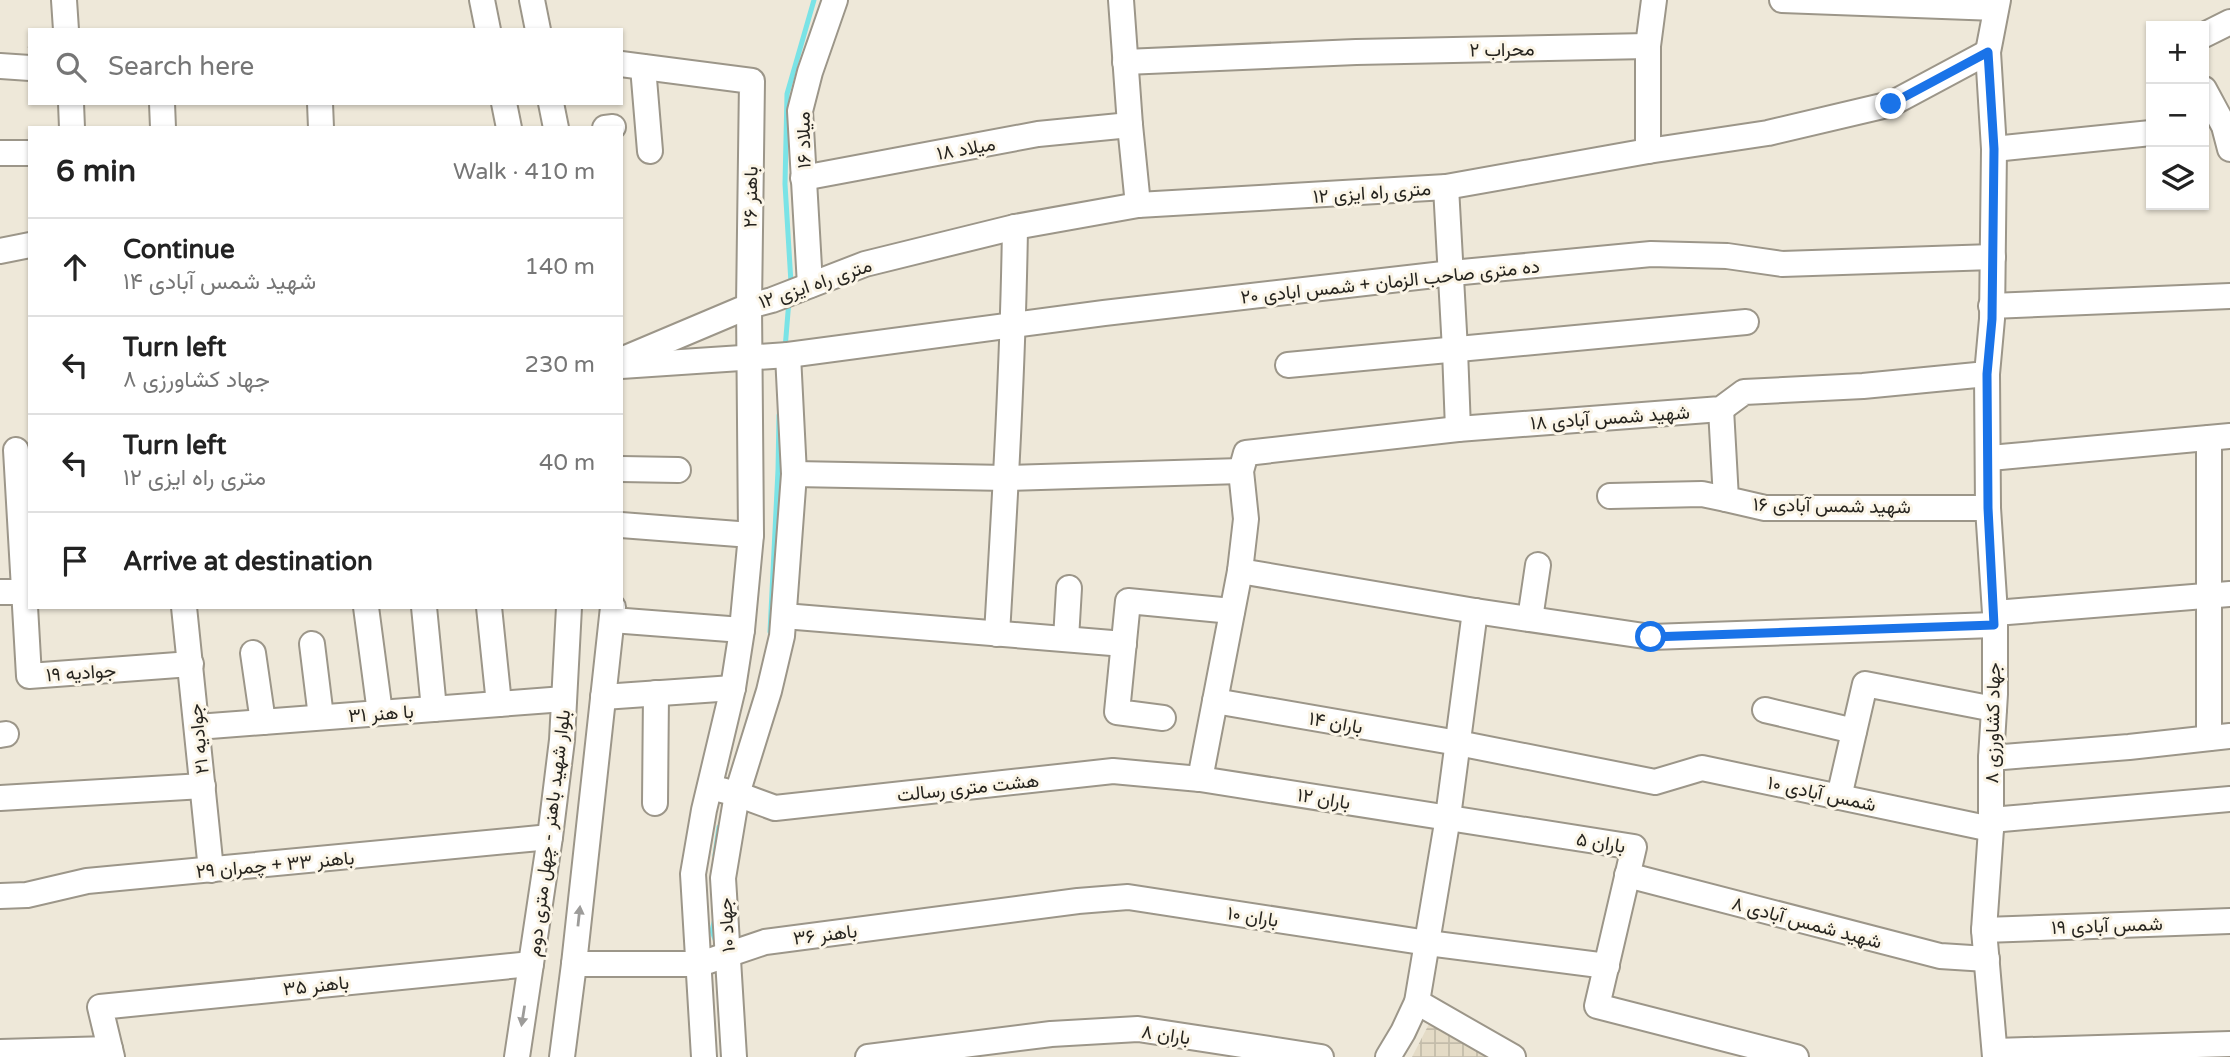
<!DOCTYPE html>
<meta charset="utf-8">
<style>
body{margin:0;font-family:"Varela Round",Vazirmatn,sans-serif;background:#f2f2f2;color:#222}
.controls{position:absolute;right:21px;top:21px;display:grid;overflow:hidden;border-radius:0px;box-shadow:0 2px 5px #0004}
.controls button{width:63px;height:63px;display:grid;place-items:center;padding:0;border:0;border-bottom:2px solid #e0e0e0;background:#fff;color:#222;font:35px sans-serif}
.stop{position:absolute;width:21px;height:21px;margin:-16px;border:5px solid #1a73e8;border-radius:50%;background:#fff}
.stop.end{background:#1a73e8;border-color:#fff;box-shadow:0 2px 7px #0008}
.list{margin:0;padding:0;list-style:none}
h2{display:flex;justify-content:space-between;align-items:center;height:91px;margin:0;padding:0 28px;font-size:30px}
h2 small{font-size:23px;font-weight:400;color:#767676}
.list li{display:grid;grid-template-columns:46px 1fr auto;gap:21px;align-items:center;box-sizing:border-box;height:98px;padding:0 28px;border-top:2px solid #e0e0e0}
.list b{display:block;font-size:26px;white-space:nowrap}
.list p{margin:0;font-size:23px;white-space:nowrap;color:#767676}
.list em{font-size:23px;font-style:normal;color:#767676}
.icon{flex:none;width:38px;height:38px;fill:none;stroke:currentColor;stroke-width:2;stroke-linecap:round;stroke-linejoin:round}
.map{position:relative;flex:none;width:2230px;height:1057px;overflow:hidden}
.search{position:absolute;background:#fff;box-shadow:0 2px 5px #0004;left:28px;top:28px;width:595px;height:77px;display:flex;align-items:center;gap:18px;box-sizing:border-box;padding:0 24px;border-radius:0px;color:#767676;font-size:26px}
.panel{position:absolute;background:#fff;box-shadow:0 2px 5px #0004;left:28px;top:126px;width:595px;height:483px;border-radius:0px}
.map>svg:first-child{display:block}
.industrial{fill:url(#industrial-grid)}
.lines{fill:none;stroke-linecap:round;stroke-linejoin:round}
.stream{stroke:#7ae3e6;stroke-width:5}
.minor-casing{stroke:#9c9689;stroke-width:28}
.path{stroke:#979288;stroke-width:2.5;stroke-dasharray:2 5;stroke-linecap:butt}
.minor{stroke:#fff;stroke-width:24}
.oneway{fill:#9d9c9a}
.route{stroke:#1a73e8;stroke-width:9}
.labels{text-anchor:middle;stroke-width:6;stroke-linejoin:round;paint-order:stroke}
.street-label{font-size:19px;fill:#26241f;stroke:#fbf5e7}
</style>
<div class="map">
<svg width="2230" height="1057" viewBox="0 0 2230 1057">
<defs>
<pattern id="industrial-grid" width="8" height="8" patternUnits="userSpaceOnUse" patternTransform="scale(1.75)"><rect width="8" height="8" fill="#e4dbc6"/><path d="M0 4h8M4 0v8" fill="none" stroke="#c3bcaa"/></pattern>
</defs>
<rect width="100%" height="100%" fill="#eee8d9"/>
<!-- industrial -->
<polygon class="industrial" points="1430,1022 1491,1057 1412,1057"/>
<g class="lines">
<!-- stream -->
<g class="stream">
<polyline points="791,283 785,184 787,94 814,0"/>
<polyline points="785,349 789,300"/>
<polyline points="770,632 778,470 779,415"/>
<polyline points="715,855 719,827"/>
<polyline points="715,918 712,931 716,942"/>
</g>
<!-- minor casing -->
<g class="minor-casing">
<g id="minor">
<polyline points="64,0 66,30"/>
<polyline points="482,0 488,30"/>
<polyline points="532,0 538,30"/>
<polyline points="1121,0 1130,125 1138,205"/>
<polyline points="1782,0 1996,8"/>
<polyline points="2204,35 2230,22"/>
<polyline points="1125,62 1356,52 1648,46"/>
<polyline points="621,64 752,81 749,306 621,360"/>
<polyline points="0,66 30,68"/>
<polyline points="643,67 650,151"/>
<polyline points="2204,89 2224,126 2230,149"/>
<polyline points="71,103 72,128"/>
<polyline points="162,103 163,128"/>
<polyline points="320,103 321,128"/>
<polyline points="504,103 509,128"/>
<polyline points="551,103 556,128"/>
<polyline points="605,128 613,127"/>
<polyline points="1994,149 2151,133"/>
<polyline points="1648,151 1648,46 1654,0"/>
<polyline points="0,153 30,153"/>
<polyline points="803,178 1038,134 1130,125"/>
<polyline points="1446,187 1455,350 1458,429"/>
<polyline points="0,251 30,245"/>
<polyline points="810,285 800,111 810,72 835,0"/>
<polyline points="1991,306 2230,296"/>
<polyline points="1288,365 1746,322"/>
<polyline points="621,366 788,355 1104,313 1452,273 1651,254 1727,256 1782,264 1993,257"/>
<polyline points="1721,409 1726,499 1765,508 1988,508"/>
<polyline points="2209,438 2209,738"/>
<polyline points="16,450 29,676 191,664"/>
<polyline points="1990,458 2230,436"/>
<polyline points="621,469 678,470"/>
<polyline points="794,474 1007,478 1241,471"/>
<polyline points="1610,496 1702,494 1726,499"/>
<polyline points="621,525 751,535"/>
<polyline points="1240,571 1475,611 1651,637 1994,625"/>
<polyline points="0,592 24,592"/>
<polyline points="184,607 211,870"/>
<polyline points="366,607 380,713"/>
<polyline points="424,607 434,709"/>
<polyline points="489,607 499,704"/>
<polyline points="1995,613 2230,594"/>
<polyline points="784,616 1124,644"/>
<polyline points="1530,619 1538,565"/>
<polyline points="612,620 742,630"/>
<path d="M997,634c8,-136 16,-271 18,-407"/>
<polyline points="1066,639 1069,588"/>
<polyline points="312,644 321,717"/>
<polyline points="253,653 263,722"/>
<polyline points="603,697 733,688"/>
<polyline points="1215,701 1458,743 1655,782 1702,768 1991,829"/>
<polyline points="1765,710 1854,731"/>
<polyline points="1163,718 1117,712 1128,601 1232,611"/>
<polyline points="197,727 564,699"/>
<polyline points="0,735 6,734"/>
<polyline points="1991,758 2129,747 2230,736"/>
<polyline points="1200,779 1240,571 1246,519 1241,471 1246,453 1458,429 1721,409 1744,392 1863,386 1987,374"/>
<polyline points="710,787 737,794 775,808 1113,771 1200,779 1634,847 1597,1006 1796,1057"/>
<polyline points="1839,797 1865,684 1994,709"/>
<polyline points="0,798 203,786"/>
<polyline points="655,803 656,693"/>
<polyline points="1991,820 2230,799"/>
<polyline points="1627,875 1940,956 1987,959"/>
<polyline points="0,896 27,895 87,881 550,837"/>
<polyline points="1984,930 2230,921"/>
<polyline points="574,964 700,964 765,942 1078,901 1128,897 1428,943 1607,966"/>
<polyline points="1417,1002 1513,1057"/>
<polyline points="1995,1051 2230,1044"/>
<polyline points="0,1052 110,1049"/>
<polyline points="112,1057 100,1007 531,964"/>
<polyline points="517,1057 550,837 562,740 569,607"/>
<polyline points="562,1057 574,964 613,607"/>
<polyline points="704,1057 693,874 704,810 733,688 742,630 751,535 749,306 772,300 865,264 1015,227 1138,205 1446,187 1648,151 1768,133 1891,104 1988,52"/>
<polyline points="734,1057 723,878 737,794 769,691 782,636 794,474 788,355"/>
<polyline points="868,1057 1051,1034 1138,1029 1321,1057"/>
<polyline points="1388,1057 1403,1032 1417,1002 1448,817 1475,611"/>
<polyline points="1995,1057 1984,930 1991,829 1991,758 1995,694 1995,613 1988,508 1987,374 1992,319 1994,149 1988,52 1998,0"/>
</g>
</g>
<!-- path -->
<polyline class="path" points="29,48 30,38"/>
<!-- minor -->
<use href="#minor" class="minor"/>
</g>
<!-- one-way arrows -->
<defs><path id="oneway-solid" d="M-6-.8H1V-3.2L6.5 0L1 3.2V.8H-6Z" transform="scale(1.75)"/></defs>
<g class="oneway">
<use href="#oneway-solid" transform="translate(579 916) rotate(-84)"/>
<use href="#oneway-solid" transform="translate(523 1016) rotate(99)"/>
</g>
<g class="lines">
<!-- route -->
<polyline class="route" points="1651,637 1994,625 1988,508 1987,374 1992,319 1994,149 1988,52 1891,104"/>
</g>
<g class="labels">
<!-- street labels -->
<g class="street-label">
<text transform="translate(1502 49) rotate(-1)" y="7">محراب ۲</text>
<text transform="translate(803 140) rotate(-91)" y="7">میلاد ۱۶</text>
<text transform="translate(966 148) rotate(-10)" y="7">میلاد ۱۸</text>
<text transform="translate(1372 192) rotate(-4)" y="7">۱۲ متری راه ایزی</text>
<text transform="translate(750 197) rotate(-89)" y="7">باهنر ۲۶</text>
<text transform="translate(1390 281) rotate(-6)" y="7">ده متری صاحب الزمان + شمس ابادی ۲۰</text>
<text transform="translate(815 283) rotate(-19)" y="7">۱۲ متری راه ایزی</text>
<text transform="translate(1610 417) rotate(-4)" y="7">شهید شمس آبادی ۱۸</text>
<text transform="translate(1832 505) rotate(1)" y="7">شهید شمس آبادی ۱۶</text>
<text transform="translate(81 672) rotate(-4)" y="7">جوادیه ۱۹</text>
<text transform="translate(381 713) rotate(-4)" y="7">با هنر ۳۱</text>
<text transform="translate(1336 722) rotate(10)" y="7">باران ۱۴</text>
<text transform="translate(1992 723) rotate(-89)" y="7">جهاد کشاورزی ۸</text>
<text transform="translate(198 739) rotate(-96)" y="7">جوادیه ۲۱</text>
<text transform="translate(968 787) rotate(-6)" y="7">هشت متری رسالت</text>
<text transform="translate(1822 793) rotate(12)" y="7">شمس آبادی ۱۰</text>
<text transform="translate(1324 798) rotate(9)" y="7">باران ۱۲</text>
<text transform="translate(548 833) rotate(-83)" y="7">بلوار شهید باهنر - چهل متری دوم</text>
<text transform="translate(1601 842) rotate(9)" y="7">باران ۵</text>
<text transform="translate(275 864) rotate(-5)" y="7">باهنر ۳۳ + چمران ۲۹</text>
<text transform="translate(1253 916) rotate(9)" y="7">باران ۱۰</text>
<text transform="translate(1807 922) rotate(15)" y="7">شهید شمس آبادی ۸</text>
<text transform="translate(726 925) rotate(-94)" y="7">جهاد ۱۰</text>
<text transform="translate(2107 925) rotate(-2)" y="7">شمس آبادی ۱۹</text>
<text transform="translate(825 934) rotate(-7)" y="7">باهنر ۳۶</text>
<text transform="translate(316 985) rotate(-6)" y="7">باهنر ۳۵</text>
<text transform="translate(1166 1034) rotate(8)" y="7">باران ۸</text>
</g>
</g>
</svg>
<div class="controls">
<button>+</button>
<button>−</button>
<button><svg class="icon" aria-label="layers" viewBox="0 0 24 24"><path d="M12 4l9 5-9 5-9-5zM3 14l9 5 9-5"/></svg></button>
</div>
<div class="stop" style="left:1651px;top:637px"></div>
<div class="stop end" style="left:1891px;top:104px"></div>
<div class="search"><svg class="icon" aria-label="search" viewBox="0 0 24 24"><circle cx="10" cy="10" r="6"/><path d="M15 15l6 6"/></svg>Search here</div>
<section class="panel">
<h2>6 min<small>Walk · 410 m</small></h2>
<ul class="list">
<li><svg class="icon" aria-label="ahead" viewBox="0 0 24 24"><path d="M12 20V5M6 11l6-6 6 6"/></svg><div><b>Continue</b><p>شهید شمس آبادی ۱۴</p></div><em>140 m</em></li>
<li><svg class="icon" aria-label="left" viewBox="0 0 24 24"><path d="M17 20v-9H6M10 6l-5 5 5 5"/></svg><div><b>Turn left</b><p>جهاد کشاورزی ۸</p></div><em>230 m</em></li>
<li><svg class="icon" aria-label="left" viewBox="0 0 24 24"><path d="M17 20v-9H6M10 6l-5 5 5 5"/></svg><div><b>Turn left</b><p>۱۲ متری راه ایزی</p></div><em>40 m</em></li>
<li><svg class="icon" aria-label="arrive" viewBox="0 0 24 24"><path d="M6 21V4h12l-3 4 3 4H6"/></svg><div><b>Arrive at destination</b></div></li>
</ul>
</section>
</div>
